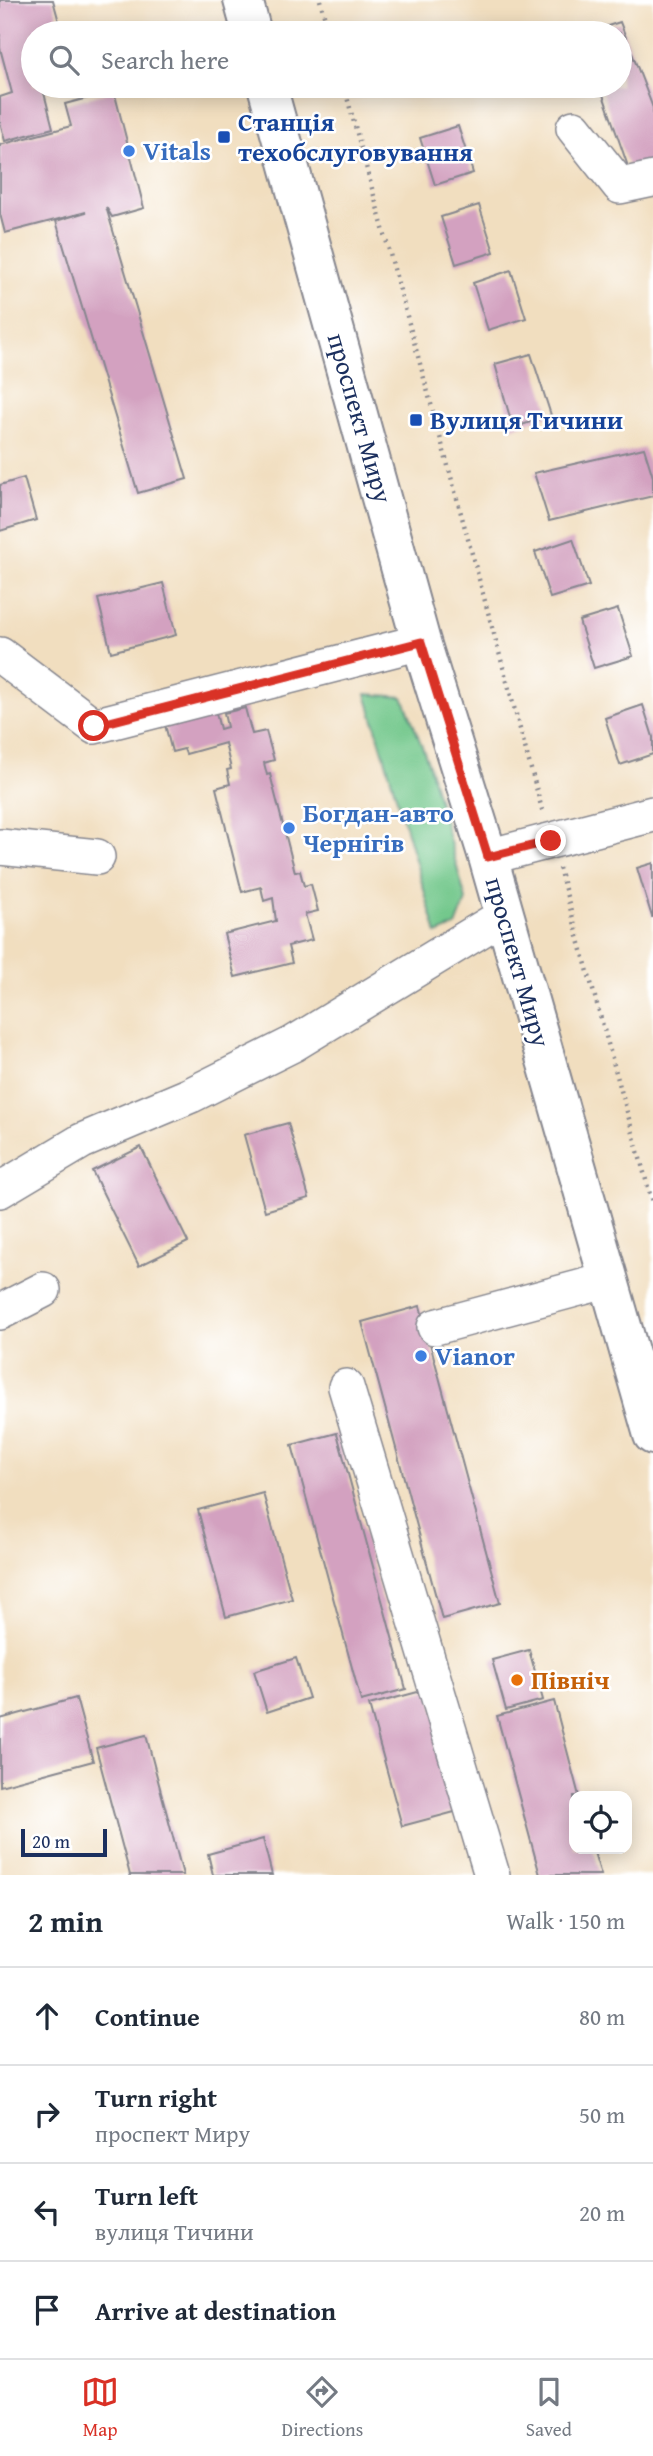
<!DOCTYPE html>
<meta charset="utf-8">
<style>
body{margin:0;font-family:"Gentium Book Plus",serif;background:#f6f6f7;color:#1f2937}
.controls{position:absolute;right:21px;bottom:21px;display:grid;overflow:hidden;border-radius:14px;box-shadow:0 4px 18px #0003}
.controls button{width:63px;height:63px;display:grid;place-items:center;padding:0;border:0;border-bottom:2px solid #e0e1e3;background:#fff;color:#1f2937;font:35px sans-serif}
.scale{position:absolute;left:21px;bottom:18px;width:86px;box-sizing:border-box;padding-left:7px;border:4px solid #1b2f5e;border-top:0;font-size:19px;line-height:24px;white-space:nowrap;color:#1b2f5e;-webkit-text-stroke:5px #fff;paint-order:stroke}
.stop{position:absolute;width:21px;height:21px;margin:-16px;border:5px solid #d93025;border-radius:50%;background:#fff}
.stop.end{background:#d93025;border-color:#fff;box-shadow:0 2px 7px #0008}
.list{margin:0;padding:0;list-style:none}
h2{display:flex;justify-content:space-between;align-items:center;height:91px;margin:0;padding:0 28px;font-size:30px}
h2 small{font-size:23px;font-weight:400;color:#747a83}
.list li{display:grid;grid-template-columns:46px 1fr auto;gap:21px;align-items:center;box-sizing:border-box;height:98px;padding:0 28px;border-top:2px solid #e0e1e3}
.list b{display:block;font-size:26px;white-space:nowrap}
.list p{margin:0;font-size:23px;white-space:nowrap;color:#747a83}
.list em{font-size:23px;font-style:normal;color:#747a83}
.icon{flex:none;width:38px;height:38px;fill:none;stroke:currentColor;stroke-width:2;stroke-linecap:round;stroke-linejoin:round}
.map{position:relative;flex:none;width:653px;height:1875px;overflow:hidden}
.search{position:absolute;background:#fff;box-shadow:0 4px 18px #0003;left:21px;right:21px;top:21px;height:77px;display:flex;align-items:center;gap:18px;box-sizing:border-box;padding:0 24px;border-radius:38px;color:#747a83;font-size:26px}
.sheet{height:483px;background:#fff}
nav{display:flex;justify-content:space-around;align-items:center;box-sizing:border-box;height:98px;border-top:2px solid #e0e1e3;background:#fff;font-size:19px;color:#747a83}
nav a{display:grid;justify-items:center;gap:4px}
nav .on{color:#d93025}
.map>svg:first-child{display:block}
.green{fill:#73c88c;stroke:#477c75;stroke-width:2}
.building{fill:#d3a1c0}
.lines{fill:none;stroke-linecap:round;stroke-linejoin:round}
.minor-casing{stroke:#86868e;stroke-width:38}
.major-casing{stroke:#86868e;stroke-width:42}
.path{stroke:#86868e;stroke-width:4.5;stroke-dasharray:2 5;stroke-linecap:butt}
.minor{stroke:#fff;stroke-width:35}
.major{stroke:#fff;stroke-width:38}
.route{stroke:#d93025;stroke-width:9}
.transit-dot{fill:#1a4fb4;stroke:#fff;stroke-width:2.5}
.shop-dot{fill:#3f7fe0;stroke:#fff;stroke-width:2.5}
.food-dot{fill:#e8710a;stroke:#fff;stroke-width:2.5}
.labels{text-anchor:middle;stroke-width:5;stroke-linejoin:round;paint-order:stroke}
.transit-label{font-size:26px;font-weight:bold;fill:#164399;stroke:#fff;text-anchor:start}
.shop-label{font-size:26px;font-weight:bold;fill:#366cbe;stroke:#fff;text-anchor:start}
.street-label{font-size:26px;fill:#1b2f5e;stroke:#fff}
.food-label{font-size:26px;font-weight:bold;fill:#c56008;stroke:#fff;text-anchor:start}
</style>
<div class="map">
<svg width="653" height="1875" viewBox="0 0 653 1875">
<rect width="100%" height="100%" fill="#fff"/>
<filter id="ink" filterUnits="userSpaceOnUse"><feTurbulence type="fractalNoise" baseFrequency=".0143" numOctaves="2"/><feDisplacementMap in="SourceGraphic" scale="14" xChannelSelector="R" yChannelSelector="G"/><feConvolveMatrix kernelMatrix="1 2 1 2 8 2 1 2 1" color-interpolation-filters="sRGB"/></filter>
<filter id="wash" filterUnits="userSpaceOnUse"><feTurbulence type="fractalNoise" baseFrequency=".00686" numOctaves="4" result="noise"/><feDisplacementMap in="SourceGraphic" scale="28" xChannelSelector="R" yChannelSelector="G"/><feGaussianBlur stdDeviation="1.57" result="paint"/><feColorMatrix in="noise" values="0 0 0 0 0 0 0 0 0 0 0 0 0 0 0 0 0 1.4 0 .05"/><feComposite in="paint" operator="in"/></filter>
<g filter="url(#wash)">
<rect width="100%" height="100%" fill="#f1debf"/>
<!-- green -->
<polygon class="green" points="366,694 403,697 428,762 466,900 456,926 437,934"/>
<g id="blocks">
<!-- building -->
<g class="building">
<polygon points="0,0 53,0 62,33 33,33 33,86 52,86 43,89 53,128 5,141 0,122 0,97 12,93 0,48"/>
<polygon points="620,22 653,108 653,167 631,175 600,86 620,86 620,33 586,33"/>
<polygon points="114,91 144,208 112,217 106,207 187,479 138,493 56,221 86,212 5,233 0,214 0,145 71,126 65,104"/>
<polygon points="458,126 473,173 435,185 420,138"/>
<polygon points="479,205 494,252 456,264 441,217"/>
<polygon points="511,270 526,318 488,330 473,283"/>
<polygon points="531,354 551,415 513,428 495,364"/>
<polygon points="644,448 653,477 653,496 549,521 534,473"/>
<polygon points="24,478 36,520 0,531 0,485"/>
<polygon points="573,539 589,586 550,598 535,552"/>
<polygon points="163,583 176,635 111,652 98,599"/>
<polygon points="618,609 633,656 594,668 579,621"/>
<polygon points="214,705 220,729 227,727 224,713 245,708 252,734 266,731 274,760 264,763 267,775 270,774 295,872 300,871 304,886 311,884 318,911 305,914 312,940 288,946 292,963 235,977 224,934 276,921 273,898 264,901 261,887 242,892 216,788 230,784 227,770 231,769 225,743 186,754 184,749 172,752 163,717"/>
<polygon points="643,705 653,737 653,754 620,765 605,718"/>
<polygon points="653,863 653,917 652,917 637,868"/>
<polygon points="288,1123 309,1198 265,1211 244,1135"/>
<polygon points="141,1147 188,1242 139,1266 92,1171"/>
<polygon points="420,1306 500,1603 442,1619 362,1322"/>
<polygon points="337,1433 406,1689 361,1701 292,1445"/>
<polygon points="263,1493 292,1599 226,1617 198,1510"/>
<polygon points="529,1650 543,1700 506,1710 492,1660"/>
<polygon points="296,1658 309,1698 267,1712 254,1671"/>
<polygon points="429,1689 462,1810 402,1826 369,1705"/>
<polygon points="76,1698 93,1761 0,1786 0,1719"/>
<polygon points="554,1701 579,1796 574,1796 574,1849 593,1849 601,1875 540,1875 497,1716"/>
<polygon points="146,1735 183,1875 130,1875 96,1748"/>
<polygon points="263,1839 272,1875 213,1875 208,1854"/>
</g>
</g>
</g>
<g filter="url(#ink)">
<use href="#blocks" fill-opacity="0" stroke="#86868e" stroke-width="2"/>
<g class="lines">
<!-- minor casing -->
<g class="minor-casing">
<g id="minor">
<polyline points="574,128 620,186 653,179"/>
<polyline points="0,655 94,726 421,642"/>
<polyline points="0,847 97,857"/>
<polyline points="488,857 653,814"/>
<polyline points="0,1190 82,1141 191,1095 293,1044 505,915"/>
<polyline points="0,1312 43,1290"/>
<polyline points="435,1327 609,1280"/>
<polyline points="346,1387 492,1875"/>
</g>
</g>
<!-- major casing -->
<g class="major-casing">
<g id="major">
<polyline points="243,0 252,33"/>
<polyline points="267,86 421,642 488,857 653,1435"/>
</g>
</g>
<!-- path -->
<g class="path">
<polyline points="320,0 329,33"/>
<polyline points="344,86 543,813"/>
<polyline points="559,868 653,1205"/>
</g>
<!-- minor -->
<use href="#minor" class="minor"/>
<!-- major -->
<use href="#major" class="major"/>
</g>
</g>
<g class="lines" filter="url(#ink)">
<!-- route -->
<polyline class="route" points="94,726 421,642 488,857 551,841"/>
</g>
<!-- markers -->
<g class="transit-dot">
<rect x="217" y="130" width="14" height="14" rx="3.5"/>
<rect x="409" y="413" width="14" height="14" rx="3.5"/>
</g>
<g class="shop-dot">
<circle cx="129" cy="151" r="7"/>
<circle cx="289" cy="828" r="7"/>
<circle cx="421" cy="1356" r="7"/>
</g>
<circle class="food-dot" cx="517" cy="1680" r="7"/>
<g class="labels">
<!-- transit labels -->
<g class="transit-label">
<text x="238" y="131">Станція<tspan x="238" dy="30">техобслуговування</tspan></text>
<text x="430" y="429">Вулиця Тичини</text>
</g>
<!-- shop labels -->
<g class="shop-label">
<text x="143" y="160">Vitals</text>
<text x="303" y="822">Богдан-авто<tspan x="303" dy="30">Чернігів</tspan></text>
<text x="435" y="1365">Vianor</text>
</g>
<!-- street labels -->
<g class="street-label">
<text transform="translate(360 418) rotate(74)" y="9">проспект Миру</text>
<text transform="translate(518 962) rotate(74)" y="9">проспект Миру</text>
</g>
<!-- food labels -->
<g class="food-label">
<text x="531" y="1689">Північ</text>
</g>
</g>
</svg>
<div class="controls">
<button><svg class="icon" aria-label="locate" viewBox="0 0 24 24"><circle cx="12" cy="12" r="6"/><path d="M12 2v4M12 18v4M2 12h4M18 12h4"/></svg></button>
</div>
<div class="scale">20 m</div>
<div class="stop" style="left:94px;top:726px"></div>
<div class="stop end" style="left:551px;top:841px"></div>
<div class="search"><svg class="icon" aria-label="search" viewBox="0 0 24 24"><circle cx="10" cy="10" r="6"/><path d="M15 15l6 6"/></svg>Search here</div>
</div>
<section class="sheet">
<h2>2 min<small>Walk · 150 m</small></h2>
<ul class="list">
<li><svg class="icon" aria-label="ahead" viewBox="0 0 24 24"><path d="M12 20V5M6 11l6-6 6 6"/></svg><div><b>Continue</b></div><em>80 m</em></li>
<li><svg class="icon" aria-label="right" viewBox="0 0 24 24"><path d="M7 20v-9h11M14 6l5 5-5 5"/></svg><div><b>Turn right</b><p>проспект Миру</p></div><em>50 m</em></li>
<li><svg class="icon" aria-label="left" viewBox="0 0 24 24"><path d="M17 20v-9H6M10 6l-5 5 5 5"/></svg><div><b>Turn left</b><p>вулиця Тичини</p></div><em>20 m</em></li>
<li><svg class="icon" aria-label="arrive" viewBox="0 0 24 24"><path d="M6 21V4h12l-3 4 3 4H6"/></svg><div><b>Arrive at destination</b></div></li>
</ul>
</section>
<nav>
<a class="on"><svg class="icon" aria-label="map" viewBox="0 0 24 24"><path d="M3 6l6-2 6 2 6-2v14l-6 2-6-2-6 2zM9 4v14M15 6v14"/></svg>Map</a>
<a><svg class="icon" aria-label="directions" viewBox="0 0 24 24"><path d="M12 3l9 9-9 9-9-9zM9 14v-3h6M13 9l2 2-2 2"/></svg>Directions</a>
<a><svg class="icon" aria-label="saved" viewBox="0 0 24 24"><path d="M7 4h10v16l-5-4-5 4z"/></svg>Saved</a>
</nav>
